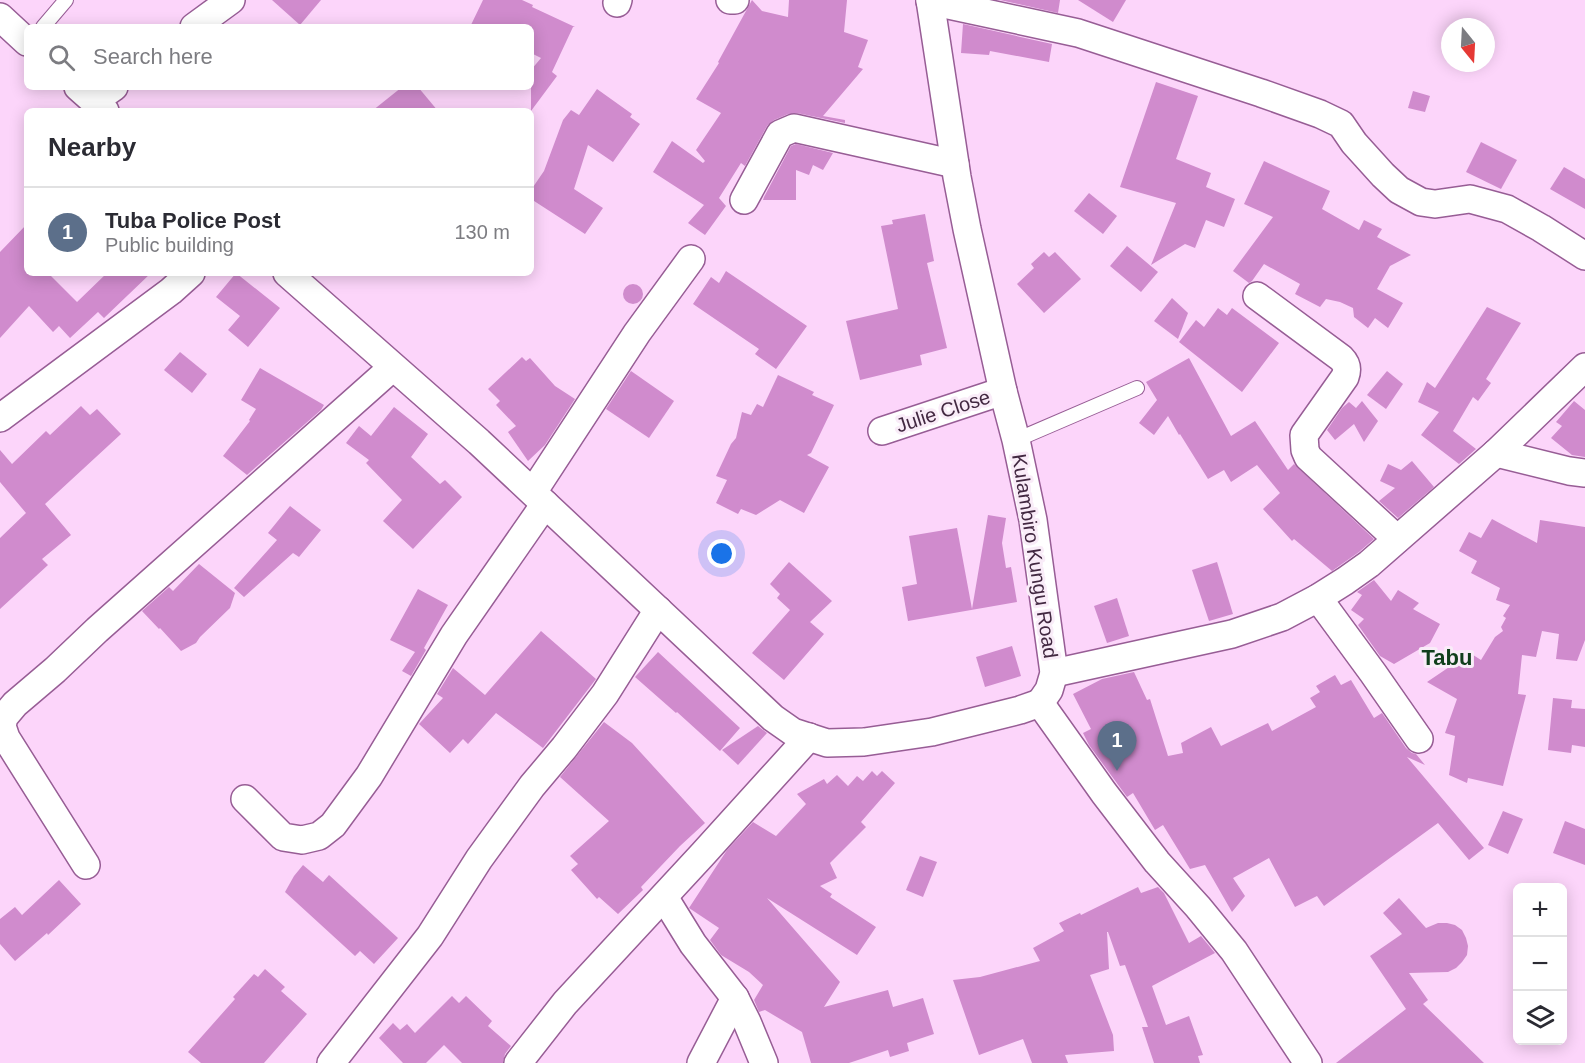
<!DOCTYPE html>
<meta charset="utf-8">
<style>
body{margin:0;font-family:Helvetica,sans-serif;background:#f2f2f3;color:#2b2b33}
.controls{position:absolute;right:18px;bottom:18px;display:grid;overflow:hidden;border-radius:9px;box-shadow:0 3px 15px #0003}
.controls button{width:54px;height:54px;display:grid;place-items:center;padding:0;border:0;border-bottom:2px solid #e1e1e2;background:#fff;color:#2b2b33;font:30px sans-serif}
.compass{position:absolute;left:1441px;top:18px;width:54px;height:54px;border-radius:50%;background:#fff;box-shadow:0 3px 15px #0003;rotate:162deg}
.you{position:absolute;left:722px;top:554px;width:21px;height:21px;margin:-15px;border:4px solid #fff;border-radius:50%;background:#1a73e8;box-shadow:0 0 0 9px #1a73e833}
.badge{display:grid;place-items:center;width:39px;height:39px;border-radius:50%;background:#b45309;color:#fff;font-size:20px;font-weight:700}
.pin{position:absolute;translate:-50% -50px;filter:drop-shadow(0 2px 3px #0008)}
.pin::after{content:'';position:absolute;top:32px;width:21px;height:18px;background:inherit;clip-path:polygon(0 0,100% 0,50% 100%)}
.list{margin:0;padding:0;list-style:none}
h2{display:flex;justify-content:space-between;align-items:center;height:78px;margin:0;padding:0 24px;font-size:26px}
h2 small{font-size:20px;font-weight:400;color:#7c7c81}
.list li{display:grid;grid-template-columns:39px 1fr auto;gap:18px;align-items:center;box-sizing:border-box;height:90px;padding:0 24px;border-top:2px solid #e1e1e2}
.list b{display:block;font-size:22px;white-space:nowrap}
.list p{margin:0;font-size:20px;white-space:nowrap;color:#7c7c81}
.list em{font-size:20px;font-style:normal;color:#7c7c81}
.icon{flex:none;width:33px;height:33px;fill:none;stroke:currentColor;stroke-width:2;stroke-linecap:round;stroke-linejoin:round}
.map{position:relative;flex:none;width:1585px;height:1063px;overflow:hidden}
.search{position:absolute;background:#fff;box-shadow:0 3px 15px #0003;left:24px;top:24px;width:510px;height:66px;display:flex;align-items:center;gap:15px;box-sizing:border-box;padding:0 21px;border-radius:9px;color:#7c7c81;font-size:22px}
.panel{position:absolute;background:#fff;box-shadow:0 3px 15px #0003;left:24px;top:108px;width:510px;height:168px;border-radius:9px}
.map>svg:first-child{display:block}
.building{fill:#d08bcd}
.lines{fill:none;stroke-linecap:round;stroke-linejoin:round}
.service-casing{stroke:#975d95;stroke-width:16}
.minor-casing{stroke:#975d95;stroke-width:30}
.service{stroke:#fff;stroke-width:14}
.minor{stroke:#fff;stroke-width:27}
.labels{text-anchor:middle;stroke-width:6;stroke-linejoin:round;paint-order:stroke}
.street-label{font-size:20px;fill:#422841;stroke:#f9ecf8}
.quarter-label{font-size:22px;font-weight:bold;fill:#103f1b;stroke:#f9ecf8}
</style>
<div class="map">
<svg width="1585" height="1063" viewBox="0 0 1585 1063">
<rect width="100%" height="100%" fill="#fcd5fa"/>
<!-- building -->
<g class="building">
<polygon points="272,0 321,0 300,25"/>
<polygon points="483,0 522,0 533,5 532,7 575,27 573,27 552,72 557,76 531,111 531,70 541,58 531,53 531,27 470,27"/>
<polygon points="752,0 762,11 788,17 789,0 847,0 844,32 868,40 858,67 863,69 823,116 845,120 845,123 797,113 788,114 774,120 767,126 745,166 741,163 719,198 726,206 705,235 688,223 704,205 653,172 672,141 703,163 705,161 696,150 721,113 696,99 719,63 718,62"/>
<polygon points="1000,0 1060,0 1058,13"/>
<polygon points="1078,0 1126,0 1113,22"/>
<polygon points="963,24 1052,44 1049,62 990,51 989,55 961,53"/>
<polygon points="1156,82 1198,96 1176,159 1211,173 1206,187 1235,199 1224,227 1206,220 1195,248 1185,244 1151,265 1176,203 1120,187"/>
<polygon points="402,87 418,87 438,111 372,111"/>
<polygon points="597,89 632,114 630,117 640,124 613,162 588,145 574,189 603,208 585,234 531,199 531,190 544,171 563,120 571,110 579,115"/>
<polygon points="1413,91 1430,96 1425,112 1408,108"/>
<polygon points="1481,142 1517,160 1501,189 1466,172"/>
<polygon points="796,144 833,153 823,170 813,165 809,175 796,170 796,200 763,200 764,197 791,146"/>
<polygon points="1264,161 1330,191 1322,209 1359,230 1364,220 1382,229 1377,237 1411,255 1390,266 1377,289 1403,303 1388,328 1375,318 1368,328 1354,317 1353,308 1340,302 1326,299 1320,307 1295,294 1300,284 1264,264 1252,281 1249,283 1233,271 1273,217 1244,204"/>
<polygon points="1564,167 1585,179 1585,209 1550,189"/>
<polygon points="1089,193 1117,216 1103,234 1074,211"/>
<polygon points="925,214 934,261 927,263 947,348 920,355 922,365 860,380 846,321 898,309 881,226 893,224 892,220"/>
<polygon points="27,224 27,273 48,273 77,302 107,273 151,273 104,318 98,312 70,338 59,326 53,332 29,306 0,338 0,252"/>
<polygon points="1127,246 1158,272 1141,292 1110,266"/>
<polygon points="1044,252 1049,257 1055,252 1081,279 1044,313 1017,284 1034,268 1031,264"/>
<polygon points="726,271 807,326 776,369 755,354 759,349 693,304 711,277 719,283"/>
<polygon points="236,273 280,308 248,347 228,330 240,316 216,297"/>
<circle cx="633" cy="294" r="10"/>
<polygon points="1172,298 1188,313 1178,339 1154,321"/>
<polygon points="1487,307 1521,323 1486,379 1491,383 1478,401 1473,397 1453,431 1476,449 1459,464 1421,435 1439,412 1418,402 1427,382 1435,388"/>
<polygon points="1218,308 1227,315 1232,308 1279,343 1242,392 1179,342 1196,320 1204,327"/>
<polygon points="180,352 207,374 192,393 164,370"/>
<polygon points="522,357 526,361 530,358 555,386 575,399 545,445 528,461 508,432 516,426 496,405 500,401 488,389"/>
<polygon points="1189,358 1231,436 1255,421 1288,470 1294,464 1374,539 1359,552 1332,571 1294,539 1292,541 1263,509 1280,493 1257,465 1231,482 1224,470 1208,479 1180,434 1179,435 1168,416 1154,435 1139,423 1157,400 1146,382"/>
<polygon points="260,368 324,405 321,410 247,475 223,456 250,421 249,420 256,409 241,400"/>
<polygon points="631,371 674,401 649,438 606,409"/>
<polygon points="1387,371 1403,384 1386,409 1367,395"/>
<polygon points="778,375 814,392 812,395 834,405 811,453 807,455 829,467 804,513 780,500 756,515 741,509 738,514 716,503 727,480 716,476 731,444 736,438 742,412 751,415 757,404 763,407"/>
<polygon points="1362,401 1378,421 1364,442 1354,424 1335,440 1327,430 1342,408 1349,402 1356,408"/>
<polygon points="1574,401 1585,410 1585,457 1572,455 1551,438 1562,426 1556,422"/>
<polygon points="81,406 90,415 97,409 121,434 45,504 71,535 42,559 48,565 0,609 0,538 26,513 0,482 0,450 12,464 46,431 50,435"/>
<polygon points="394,407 428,434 411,457 440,484 445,480 462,497 413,549 383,521 402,500 366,463 369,460 346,443 359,426 371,436"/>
<polygon points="1412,461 1434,487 1398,518 1379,501 1395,488 1380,481 1388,464 1401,470"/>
<polygon points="290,506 321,530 299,557 293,553 244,597 234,588 277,540 268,533"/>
<polygon points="988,515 1006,518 1002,543 1006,568 1011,567 1017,602 908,621 902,587 917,584 909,536 957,528 972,609"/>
<polygon points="1492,519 1537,543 1540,520 1585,527 1585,640 1577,661 1556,659 1559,634 1542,631 1536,657 1522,655 1518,694 1526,695 1503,786 1468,778 1467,783 1449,775 1455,736 1445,733 1457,699 1427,682 1470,653 1481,660 1495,637 1503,631 1501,627 1506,618 1503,616 1510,605 1496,600 1500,588 1471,573 1477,561 1459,551 1469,532 1481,538"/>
<polygon points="789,562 832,601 810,622 824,634 784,680 752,653 790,610 777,598 780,594 770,584"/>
<polygon points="1217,562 1233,614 1209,621 1192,570"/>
<polygon points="199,564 235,593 230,608 200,637 196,643 181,651 160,628 159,629 142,611 169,587 173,591"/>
<polygon points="1374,580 1391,601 1398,590 1419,603 1413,609 1440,624 1430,643 1394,664 1380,656 1358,625 1364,619 1351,610 1362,595 1357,592"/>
<polygon points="418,589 448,605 424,648 426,650 411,676 402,671 415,652 390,640"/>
<polygon points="1117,598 1129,636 1107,643 1094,606"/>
<polygon points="541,631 596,679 543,748 496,713 468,744 463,739 450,753 419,724 443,698 437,694 453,668 485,695"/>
<polygon points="1012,646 1021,676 985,687 976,657"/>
<polygon points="658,652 740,728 720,751 677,712 676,713 635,677"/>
<polygon points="1134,672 1147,700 1150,699 1168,756 1183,753 1181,743 1211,727 1221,746 1268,723 1272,731 1316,707 1310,698 1320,692 1316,686 1335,675 1341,685 1351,680 1374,718 1382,713 1406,748 1412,753 1416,754 1425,765 1407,757 1484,848 1469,860 1438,823 1324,906 1317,896 1295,907 1269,858 1233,878 1245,896 1232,912 1205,865 1190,869 1163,825 1155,830 1133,793 1127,797 1089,745 1083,733 1091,729 1073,694 1102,679"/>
<polygon points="1553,698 1572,700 1571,708 1585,709 1585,747 1572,745 1571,753 1548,750"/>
<polygon points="604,722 632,743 705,823 680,846 641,887 643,890 618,914 599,897 597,899 571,870 578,864 570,856 609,821 560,777"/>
<polygon points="758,726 767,733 738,765 722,750"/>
<polygon points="872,771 877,776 882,771 895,783 861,822 866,827 830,863 837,878 820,886 832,894 830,897 876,927 857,955 767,898 840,982 824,1007 888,990 893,1007 923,998 934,1034 907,1043 909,1051 890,1057 888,1050 849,1063 811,1063 802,1032 765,1010 759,1012 754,1000 763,985 749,972 721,955 710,940 719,928 689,908 727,850 753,822 776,836 806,804 797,794 824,779 827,784 837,775 848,786 857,776 863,781"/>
<polygon points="1503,811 1523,819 1508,854 1488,845"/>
<polygon points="1565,821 1585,829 1585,865 1553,853"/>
<polygon points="920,856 937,862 923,897 906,890"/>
<polygon points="303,865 323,882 329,875 398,938 374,964 360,951 355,956 285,892 294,876"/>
<polygon points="59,880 81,904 48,935 47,933 15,961 0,944 0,919 15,907 22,915"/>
<polygon points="1138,887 1141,893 1158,887 1164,893 1189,943 1201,936 1215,953 1152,986 1166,1025 1189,1016 1203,1055 1198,1056 1200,1063 1154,1063 1142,1027 1148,1027 1125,965 1120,966 1108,932 1107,932 1109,969 1090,975 1113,1035 1114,1051 1065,1055 1068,1063 1032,1063 1023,1039 979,1055 953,980 980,977 1040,961 1033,948 1064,931 1059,923 1080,913 1081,915"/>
<polygon points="1399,898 1426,928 1438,923 1447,923 1455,925 1462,930 1466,938 1468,946 1467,955 1462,962 1456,968 1448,972 1409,973 1428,1000 1423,1004 1484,1063 1336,1063 1406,1009 1370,956 1402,934 1383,913"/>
<polygon points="265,969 285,987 281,991 307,1014 264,1063 201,1063 188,1052 235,999 233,997 254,974 258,977"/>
<polygon points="452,996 459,1003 466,996 492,1021 488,1026 511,1046 505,1054 503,1063 462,1063 444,1045 426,1063 403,1063 379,1038 393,1023 400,1030 407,1024 415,1033"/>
</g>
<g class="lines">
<!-- service casing -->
<g class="service-casing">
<g id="service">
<polyline points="43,27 66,0"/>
<polyline points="1016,440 1137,388"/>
</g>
</g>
<!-- minor casing -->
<g class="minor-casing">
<g id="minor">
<polyline points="730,0 735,0"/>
<polyline points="930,0 957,177 967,229 1003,391 1016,440 1033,520 1054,673 1049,690 1040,703"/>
<polyline points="930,1 1078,33 1261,93 1320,114 1341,124 1354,143 1383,175 1399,190 1421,202 1435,204 1470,199 1507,209 1541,228 1585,256"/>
<polyline points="617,3 618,0"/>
<polyline points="0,17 27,42"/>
<polyline points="194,27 231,0"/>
<polyline points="78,87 105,111"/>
<polyline points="94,101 114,87"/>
<polyline points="744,200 780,134 794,128 955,164"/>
<polyline points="287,273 479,442 773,718 793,732 827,743 864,742 932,732 1020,710 1040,703"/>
<path d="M1257,296l84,62c6,6 7,11 4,19l-41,58 1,15 3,7 89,82"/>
<polyline points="0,418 171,291 191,273"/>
<polyline points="882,431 1003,391"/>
<polyline points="1496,453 1569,471 1585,473"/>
<polyline points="533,492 637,333 691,259"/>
<polyline points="1318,598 1373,673 1419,739"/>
<polyline points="1054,673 1232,634 1282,617 1318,598 1345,581 1369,564 1496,453 1585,367"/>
<polyline points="1040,703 1104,793 1157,862 1198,907 1234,951 1308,1063"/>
<polyline points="245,799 283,837 302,840 319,836 333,825 369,776 454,635 545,504"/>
<polyline points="86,865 6,738 2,726 4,717 15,704 55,670 97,630 393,367"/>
<polyline points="664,897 693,944 735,998 747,1022 764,1063"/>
<polyline points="331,1063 430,936 479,859 532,786 564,748 605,694 658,610"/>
<polyline points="518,1063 565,1003 703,854 809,737"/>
<polyline points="701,1063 735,998"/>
</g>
</g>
<!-- service -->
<use href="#service" class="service"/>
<!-- minor -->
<use href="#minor" class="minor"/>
</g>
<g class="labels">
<!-- street labels -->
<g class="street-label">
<text transform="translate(943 411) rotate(-18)" y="7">Julie Close</text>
<text transform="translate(1035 556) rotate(81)" y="7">Kulambiro Kungu Road</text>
</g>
<!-- quarter labels -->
<g class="quarter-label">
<text x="1447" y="665">Tabu</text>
</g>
</g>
</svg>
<div class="controls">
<button>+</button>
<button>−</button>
<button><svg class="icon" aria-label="layers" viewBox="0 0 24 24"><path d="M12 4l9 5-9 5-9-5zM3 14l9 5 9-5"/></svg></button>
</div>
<svg class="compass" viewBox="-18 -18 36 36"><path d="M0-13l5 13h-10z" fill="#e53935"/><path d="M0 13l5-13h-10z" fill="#7c7c81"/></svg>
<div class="you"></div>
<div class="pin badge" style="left:1117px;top:771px;background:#5c6f8a">1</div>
<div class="search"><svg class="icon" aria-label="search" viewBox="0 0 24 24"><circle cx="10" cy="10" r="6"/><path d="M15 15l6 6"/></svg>Search here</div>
<section class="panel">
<h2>Nearby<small></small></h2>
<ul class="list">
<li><span class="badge" style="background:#5c6f8a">1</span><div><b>Tuba Police Post</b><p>Public building</p></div><em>130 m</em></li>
</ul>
</section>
</div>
